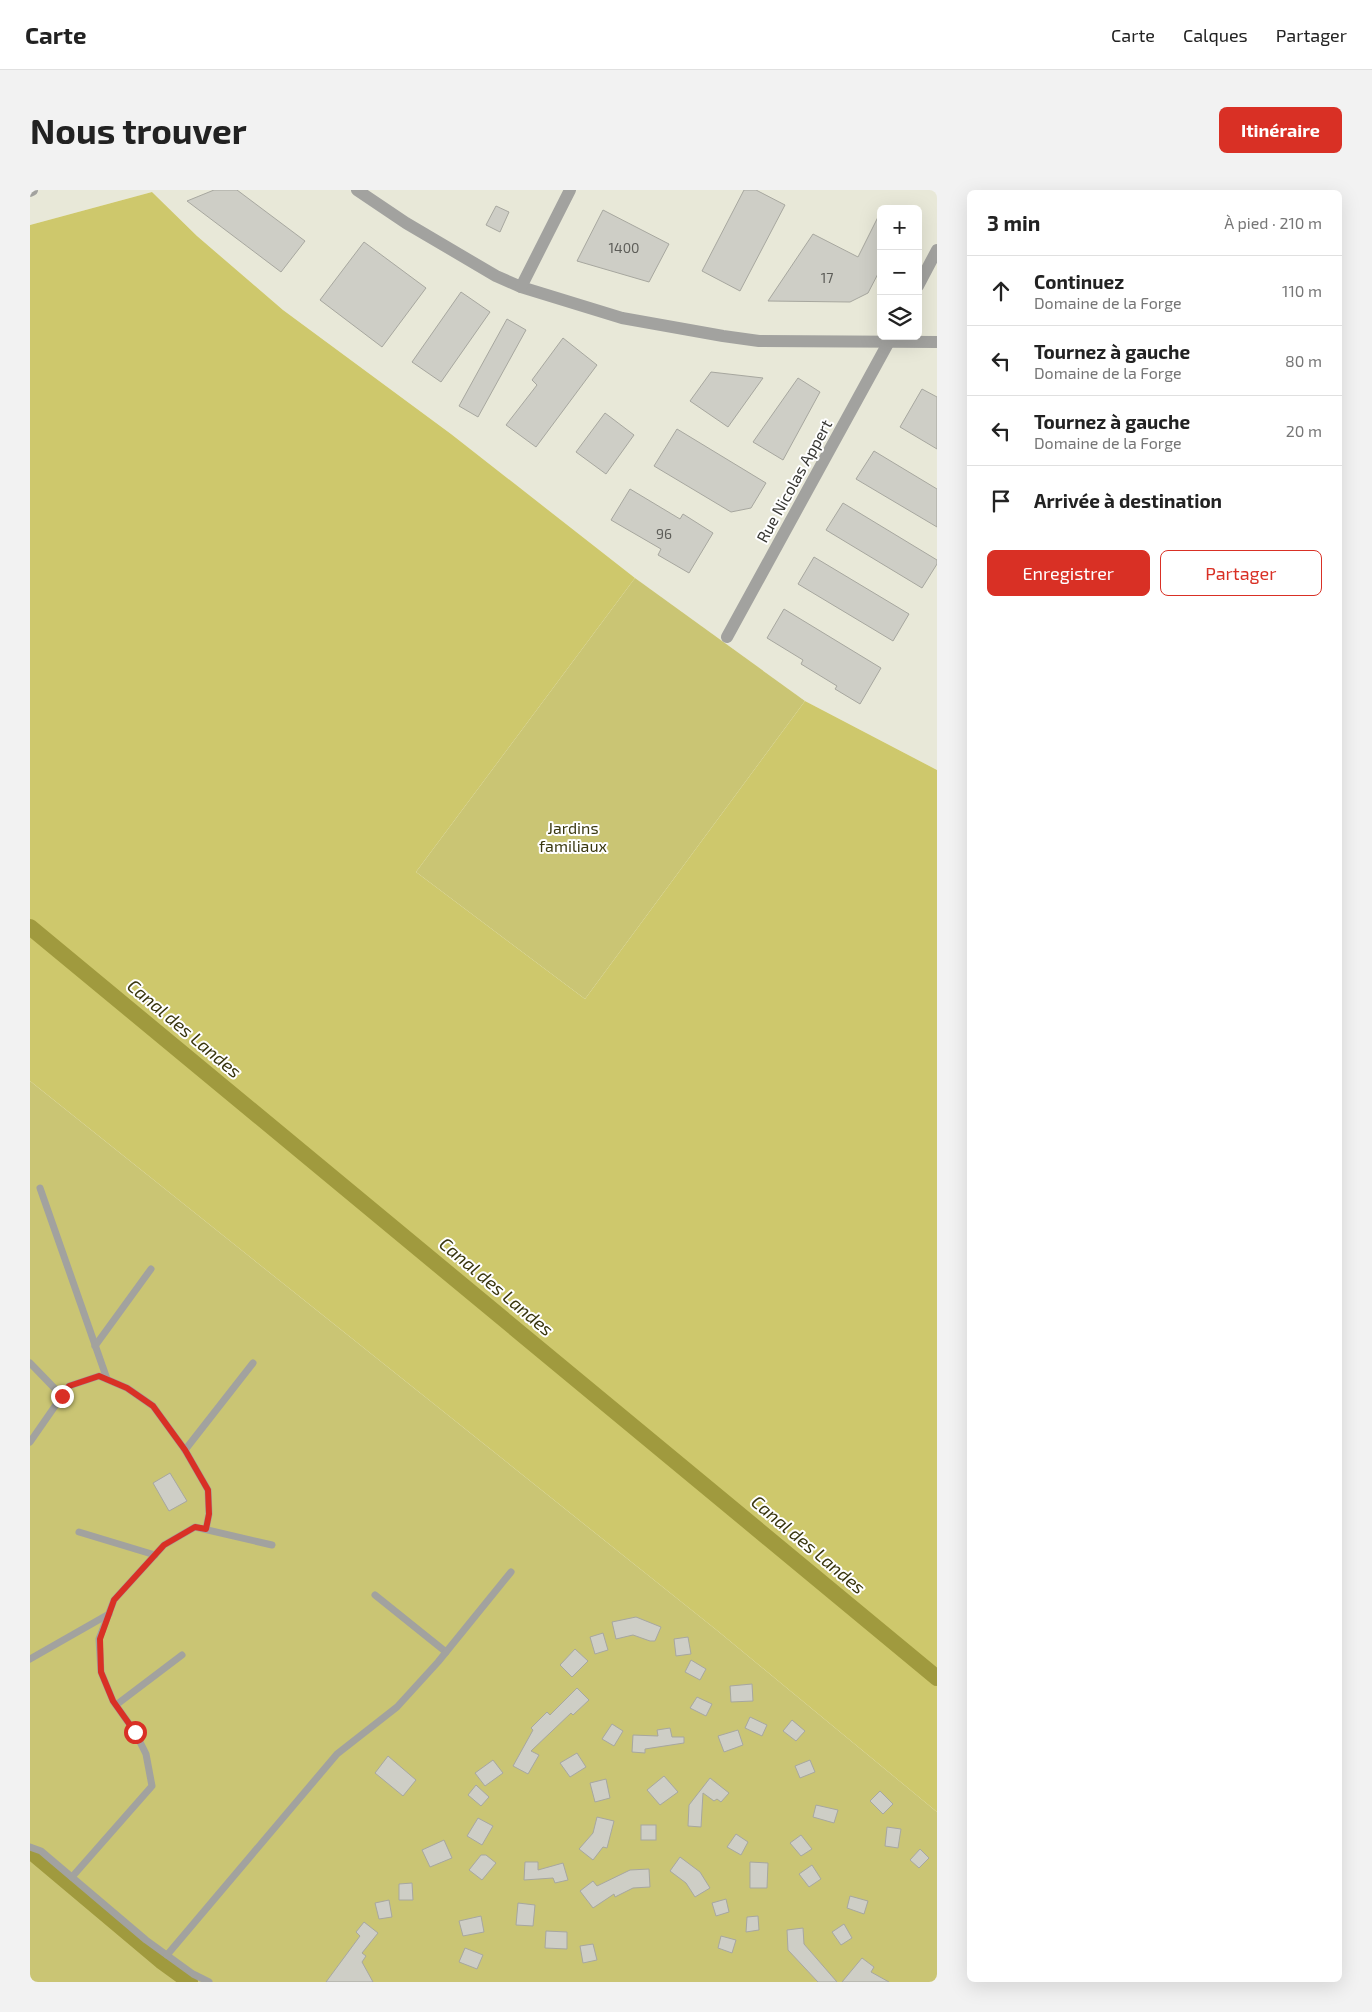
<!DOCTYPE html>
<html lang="fr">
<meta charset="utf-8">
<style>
body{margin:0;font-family:"Exo 2",sans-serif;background:#f2f2f2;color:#222}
.controls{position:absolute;right:15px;top:15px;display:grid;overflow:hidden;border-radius:8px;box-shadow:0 5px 20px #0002}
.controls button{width:45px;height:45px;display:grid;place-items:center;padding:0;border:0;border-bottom:1px solid #e0e0e0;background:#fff;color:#222;font:25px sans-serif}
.stop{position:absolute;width:15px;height:15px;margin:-11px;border:4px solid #d93025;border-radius:50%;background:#fff}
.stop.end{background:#d93025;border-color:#fff;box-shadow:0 1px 5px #0008}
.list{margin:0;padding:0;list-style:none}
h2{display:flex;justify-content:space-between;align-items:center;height:65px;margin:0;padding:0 20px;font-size:21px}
h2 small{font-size:16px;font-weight:400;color:#767676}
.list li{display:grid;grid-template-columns:32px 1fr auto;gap:15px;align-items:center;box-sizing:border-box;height:70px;padding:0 20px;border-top:1px solid #e0e0e0}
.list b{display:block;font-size:19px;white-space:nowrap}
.list p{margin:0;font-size:16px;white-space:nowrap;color:#767676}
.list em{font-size:16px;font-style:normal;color:#767676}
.actions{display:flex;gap:10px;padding:15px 20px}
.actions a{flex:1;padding:11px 0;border:1px solid #d93025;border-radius:8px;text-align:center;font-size:18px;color:#d93025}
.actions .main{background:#d93025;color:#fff}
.icon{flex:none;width:28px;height:28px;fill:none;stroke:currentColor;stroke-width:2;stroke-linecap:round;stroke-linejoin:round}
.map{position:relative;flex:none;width:907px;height:1792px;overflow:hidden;border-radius:8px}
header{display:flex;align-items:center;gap:30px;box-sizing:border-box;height:70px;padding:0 25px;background:#fff;border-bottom:1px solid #e0e0e0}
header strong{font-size:24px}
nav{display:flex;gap:28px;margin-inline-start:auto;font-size:18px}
.intro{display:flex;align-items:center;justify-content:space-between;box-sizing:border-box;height:120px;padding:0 30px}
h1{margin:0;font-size:35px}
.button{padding:12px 22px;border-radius:8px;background:#d93025;color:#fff;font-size:18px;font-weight:700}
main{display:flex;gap:30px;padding:0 30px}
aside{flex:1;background:#fff;border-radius:8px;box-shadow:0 5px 20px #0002}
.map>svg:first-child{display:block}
.built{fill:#e8e8d8;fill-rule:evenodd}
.green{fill:#cac574}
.forest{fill:#cec86c}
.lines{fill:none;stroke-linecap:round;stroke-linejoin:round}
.canal{stroke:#a09a3e;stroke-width:16}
.building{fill:#cecec6;stroke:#a7a79f}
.lane{stroke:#a2a29f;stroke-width:7}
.street{stroke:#a2a29f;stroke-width:12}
.route{stroke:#d93025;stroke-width:6}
.labels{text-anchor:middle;stroke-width:4;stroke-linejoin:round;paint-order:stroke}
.number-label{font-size:14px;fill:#5d5d58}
.street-label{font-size:16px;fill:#373733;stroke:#fff}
.park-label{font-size:16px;fill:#3a3810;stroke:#fff}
.water-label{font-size:18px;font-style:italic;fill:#37340c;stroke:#fff}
</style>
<header>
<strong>Carte</strong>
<nav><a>Carte</a><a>Calques</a><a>Partager</a></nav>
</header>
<div class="intro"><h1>Nous trouver</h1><a class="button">Itinéraire</a></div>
<main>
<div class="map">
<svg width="907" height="1792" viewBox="0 0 907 1792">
<rect width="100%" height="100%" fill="#f4f3eb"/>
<!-- built -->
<path class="built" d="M0,0h907v580l-132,-69 -170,-123 -184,-144 -168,-124 -86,-74 -45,-44 -122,33zM851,19h37v127h-37z"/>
<!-- green -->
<g class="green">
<polygon points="605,388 775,511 555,809 386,682"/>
<polygon points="0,891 689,1442 907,1622 907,1792 0,1792"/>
</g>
<!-- forest -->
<polygon class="forest" points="122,2 167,46 253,120 421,244 605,388 386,682 555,809 775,511 907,580 907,1622 689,1442 0,891 0,35"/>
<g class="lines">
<!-- canal -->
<g class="canal">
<polyline points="0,737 907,1488"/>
<polyline points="5,1665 131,1771 160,1792"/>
</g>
</g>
<!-- building -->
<g class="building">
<polygon points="184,0 207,0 275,51 251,82 157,11"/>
<polygon points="714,0 726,0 755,15 710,101 672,81"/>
<polygon points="466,16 479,22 470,42 456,35"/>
<polygon points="573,20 639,54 619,92 547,71"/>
<polygon points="851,21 851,78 838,103 820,112 738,111 783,44 828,67"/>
<polygon points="334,52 396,98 352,157 290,110"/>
<polygon points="431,102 460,122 411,192 382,172"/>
<polygon points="477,129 496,140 448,227 429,216"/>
<polygon points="533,148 567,175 506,257 476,235 507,195 502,190"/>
<polygon points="681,182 733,188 698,237 660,211"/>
<polygon points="768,188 790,202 753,270 723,252"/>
<polygon points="892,199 907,207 907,259 870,237"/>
<polygon points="575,223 604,245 576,284 546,262"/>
<polygon points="647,239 736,293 721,318 701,322 624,276"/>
<polygon points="844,261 907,299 907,337 826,289"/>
<polygon points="600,299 650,329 653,324 683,343 659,383 628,365 631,359 581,330"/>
<polygon points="813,313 907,370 907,374 892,398 796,340"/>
<polygon points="784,367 879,424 863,451 768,394"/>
<polygon points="754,419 851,478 830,514 805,499 807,496 771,474 773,470 737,448"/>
<polygon points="140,1283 157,1311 139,1321 123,1293"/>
<polygon points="606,1427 631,1437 625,1451 620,1451 603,1445 586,1449 582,1432"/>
<polygon points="573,1443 578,1460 565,1464 560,1447"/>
<polygon points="658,1447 661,1464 646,1466 644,1449"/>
<polygon points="545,1459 558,1471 542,1487 530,1475"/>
<polygon points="661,1470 676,1479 670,1490 655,1482"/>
<polygon points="722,1494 723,1511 701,1512 700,1496"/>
<polygon points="547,1498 559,1510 543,1525 541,1523 501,1561 509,1565 498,1584 483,1576 503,1540 501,1538 517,1522 520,1525"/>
<polygon points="667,1507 682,1514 676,1526 660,1518"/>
<polygon points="720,1527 737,1535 732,1546 715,1538"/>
<polygon points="762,1530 775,1541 766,1551 753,1541"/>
<polygon points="582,1534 593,1541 584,1556 572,1549"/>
<polygon points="640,1538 642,1547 654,1547 654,1553 615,1559 615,1563 602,1562 603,1545 628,1546 627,1540"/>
<polygon points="708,1540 713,1555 694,1562 688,1546"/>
<polygon points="547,1563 556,1577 540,1587 530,1573"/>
<polygon points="358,1566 386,1590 373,1606 345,1583"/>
<polygon points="463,1570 473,1583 455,1596 445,1583"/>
<polygon points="780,1570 785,1582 770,1588 765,1576"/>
<polygon points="634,1586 648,1602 630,1615 617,1600"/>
<polygon points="680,1588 699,1603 691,1612 687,1609 684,1611 673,1603 671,1637 658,1636 659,1615"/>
<polygon points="576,1589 580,1608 565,1612 560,1593"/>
<polygon points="446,1595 459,1607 451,1616 438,1605"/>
<polygon points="850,1601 863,1614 853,1624 840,1611"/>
<polygon points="786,1615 808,1620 804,1633 783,1627"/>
<polygon points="567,1627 584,1631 577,1658 573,1657 563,1670 549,1659 563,1643"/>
<polygon points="448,1628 463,1636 452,1655 437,1646"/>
<rect x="611" y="1635" width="15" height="15"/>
<polygon points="857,1637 871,1639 868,1658 855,1656"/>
<polygon points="706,1644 718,1652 711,1665 697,1657"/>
<polygon points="771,1645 782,1659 771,1666 760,1653"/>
<polygon points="414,1650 422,1668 400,1677 392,1660"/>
<polygon points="890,1659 899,1668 889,1678 880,1670"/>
<polygon points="451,1665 456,1665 466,1673 452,1690 439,1680"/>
<polygon points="650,1667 670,1682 680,1698 665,1707 656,1693 640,1681"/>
<polygon points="495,1672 508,1672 508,1680 533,1673 538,1690 525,1693 523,1688 494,1690"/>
<polygon points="720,1672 738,1673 737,1698 720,1698"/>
<polygon points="782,1675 791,1689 779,1697 769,1684"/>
<polygon points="619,1679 620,1697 603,1698 585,1707 584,1704 563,1718 550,1701 563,1691 567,1696 600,1680"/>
<polygon points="382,1693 383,1710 369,1710 369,1694"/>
<polygon points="820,1706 838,1711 834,1724 817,1718"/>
<polygon points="696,1709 699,1722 686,1726 682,1713"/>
<polygon points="359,1710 362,1727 349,1729 345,1713"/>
<polygon points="488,1713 505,1715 503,1736 486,1735"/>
<polygon points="451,1726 454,1742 433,1746 429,1731"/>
<polygon points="728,1726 729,1740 716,1742 717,1727"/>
<polygon points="334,1732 348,1743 332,1763 336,1766 332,1772 343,1792 296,1792 330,1746 326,1742"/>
<polygon points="814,1734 822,1748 811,1755 802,1742"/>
<polygon points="773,1738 774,1754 807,1792 788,1792 758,1760 757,1740"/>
<polygon points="516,1741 537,1742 537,1759 515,1758"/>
<polygon points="691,1746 706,1750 702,1763 688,1758"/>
<polygon points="563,1754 567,1770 553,1773 550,1756"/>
<polygon points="435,1758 453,1765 447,1779 429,1772"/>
<polygon points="832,1768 844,1777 841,1782 859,1792 812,1792"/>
</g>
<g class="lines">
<!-- lane -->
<g class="lane">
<polyline points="10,998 77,1189"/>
<polyline points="65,1156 121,1079"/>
<polyline points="0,1173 32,1206"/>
<polyline points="0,1252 39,1196 69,1186 97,1198 123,1216 155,1260 178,1300 179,1324 176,1339"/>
<polyline points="155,1260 223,1173"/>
<polyline points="49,1342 125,1365"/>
<polyline points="345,1405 416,1462"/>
<polyline points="0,1469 79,1424"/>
<polyline points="86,1515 152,1465"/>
<polyline points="0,1657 11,1661 116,1750 163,1784 179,1792"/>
<polyline points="42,1687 122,1596 116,1564 105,1542 83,1511 71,1482 69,1449 84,1410 134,1355 165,1337 242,1355"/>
<polyline points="137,1765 307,1564 367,1517 408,1472 481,1382"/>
</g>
<!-- street -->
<g class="street">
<polyline points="327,0 376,33 466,86 491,97 592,128 693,146 729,151 907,152"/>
<polyline points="0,1 2,0"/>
<polyline points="888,96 907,60"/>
<polyline points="491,97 540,0"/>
<polyline points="697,447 862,146"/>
</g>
</g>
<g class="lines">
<!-- route -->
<polyline class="route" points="32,1206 39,1196 69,1186 97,1198 123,1216 155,1260 178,1300 179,1324 176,1339 165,1337 134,1355 84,1410 70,1449 71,1482 83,1511 105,1542"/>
</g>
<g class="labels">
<!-- number labels -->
<g class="number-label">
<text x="594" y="63">1400</text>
<text x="797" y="93">17</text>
<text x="634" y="349">96</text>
</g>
<!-- street labels -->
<g class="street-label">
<text transform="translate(764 291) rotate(-61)" y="6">Rue Nicolas Appert</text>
</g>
<!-- park labels -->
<g class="park-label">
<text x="543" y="644">Jardins<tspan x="543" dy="18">familiaux</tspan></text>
</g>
<!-- water labels -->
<g class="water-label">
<text transform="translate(154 839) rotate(40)" y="6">Canal des Landes</text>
<text transform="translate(466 1097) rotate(40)" y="6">Canal des Landes</text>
<text transform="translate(778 1355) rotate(40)" y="6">Canal des Landes</text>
</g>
</g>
</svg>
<div class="controls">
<button>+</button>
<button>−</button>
<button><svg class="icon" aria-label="layers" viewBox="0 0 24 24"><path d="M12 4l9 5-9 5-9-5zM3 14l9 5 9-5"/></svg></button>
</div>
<div class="stop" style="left:105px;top:1542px"></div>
<div class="stop end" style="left:32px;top:1206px"></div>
</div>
<aside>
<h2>3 min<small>À pied · 210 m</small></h2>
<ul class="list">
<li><svg class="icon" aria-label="ahead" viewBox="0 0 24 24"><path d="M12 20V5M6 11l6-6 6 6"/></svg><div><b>Continuez</b><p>Domaine de la Forge</p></div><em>110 m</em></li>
<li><svg class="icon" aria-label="left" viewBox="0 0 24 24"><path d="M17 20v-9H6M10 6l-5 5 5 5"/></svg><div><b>Tournez à gauche</b><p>Domaine de la Forge</p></div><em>80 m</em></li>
<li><svg class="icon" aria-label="left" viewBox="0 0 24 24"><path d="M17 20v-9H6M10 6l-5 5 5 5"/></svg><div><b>Tournez à gauche</b><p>Domaine de la Forge</p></div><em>20 m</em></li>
<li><svg class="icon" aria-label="arrive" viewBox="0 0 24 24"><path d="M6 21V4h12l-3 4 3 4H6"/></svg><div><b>Arrivée à destination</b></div></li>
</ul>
<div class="actions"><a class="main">Enregistrer</a><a>Partager</a></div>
</aside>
</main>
